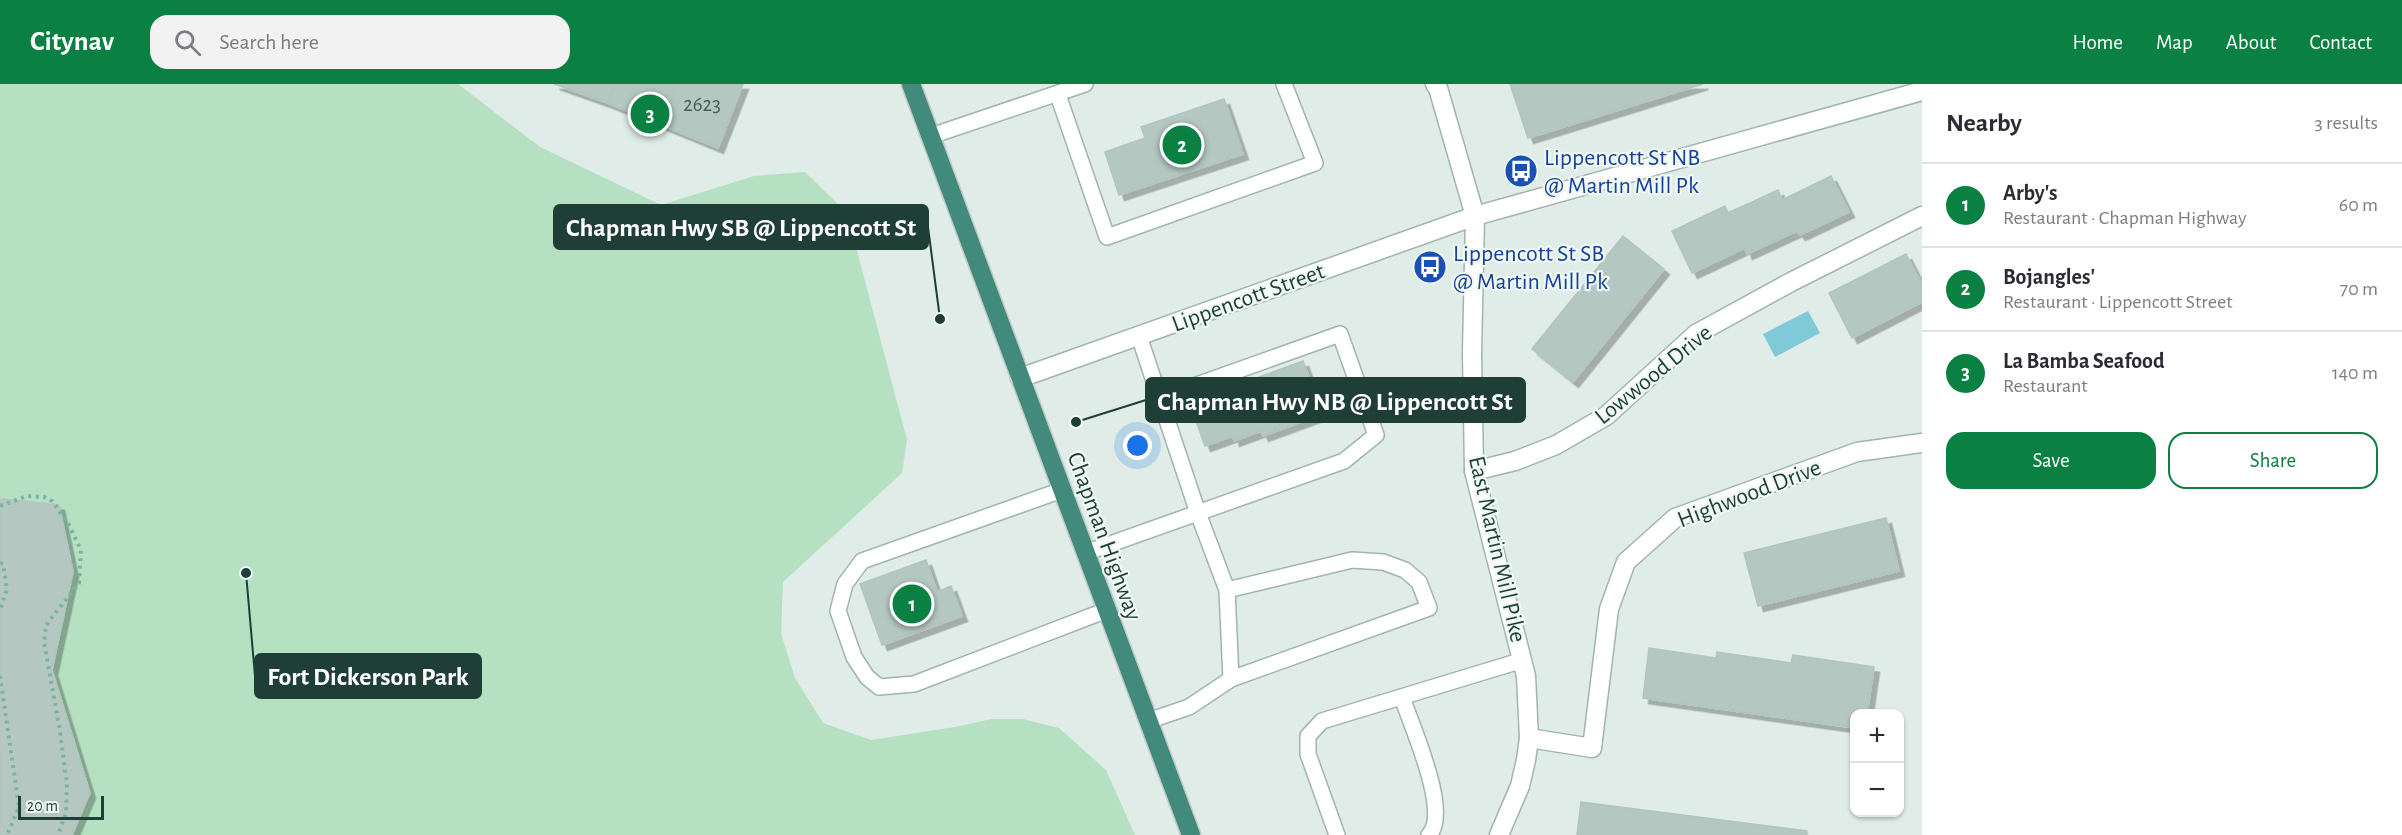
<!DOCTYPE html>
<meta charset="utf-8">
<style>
body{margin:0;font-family:"Alegreya Sans",sans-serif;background:#f2f2f3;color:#2b2b33}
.controls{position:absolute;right:18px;bottom:18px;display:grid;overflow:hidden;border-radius:12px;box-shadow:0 2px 4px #0004}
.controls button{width:54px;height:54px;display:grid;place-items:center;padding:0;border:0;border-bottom:2px solid #e1e1e2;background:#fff;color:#2b2b33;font:30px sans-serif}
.scale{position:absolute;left:18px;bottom:15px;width:86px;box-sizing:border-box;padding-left:6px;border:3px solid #1e3e36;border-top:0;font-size:16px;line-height:21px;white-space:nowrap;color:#1e3e36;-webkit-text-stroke:4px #f0f8f4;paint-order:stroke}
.you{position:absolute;left:1138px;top:362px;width:21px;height:21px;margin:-15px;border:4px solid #fff;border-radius:50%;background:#1a73e8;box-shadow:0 0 0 9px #1a73e833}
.badge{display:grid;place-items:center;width:39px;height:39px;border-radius:50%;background:#0b8043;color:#fff;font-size:20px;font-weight:700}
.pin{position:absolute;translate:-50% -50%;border:3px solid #fff;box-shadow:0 2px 6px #0006}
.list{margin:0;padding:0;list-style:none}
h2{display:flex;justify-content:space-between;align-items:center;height:78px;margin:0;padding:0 24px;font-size:26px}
h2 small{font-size:20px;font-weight:400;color:#7c7c81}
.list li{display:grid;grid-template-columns:39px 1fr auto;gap:18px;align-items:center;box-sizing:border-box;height:84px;padding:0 24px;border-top:2px solid #e1e1e2}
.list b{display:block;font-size:22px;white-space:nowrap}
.list p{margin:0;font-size:20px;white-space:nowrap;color:#7c7c81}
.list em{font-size:20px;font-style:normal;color:#7c7c81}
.actions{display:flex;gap:12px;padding:18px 24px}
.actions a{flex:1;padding:14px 0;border:2px solid #0b8043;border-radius:18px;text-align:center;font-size:21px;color:#0b8043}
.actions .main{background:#0b8043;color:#fff}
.icon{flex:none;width:33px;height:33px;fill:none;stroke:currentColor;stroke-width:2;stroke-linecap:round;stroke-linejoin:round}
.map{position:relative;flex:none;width:1922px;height:751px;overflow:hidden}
header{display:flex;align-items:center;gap:36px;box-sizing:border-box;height:84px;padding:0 30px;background:#0b8043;color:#fff}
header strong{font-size:28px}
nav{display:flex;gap:33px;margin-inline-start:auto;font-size:21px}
.search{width:420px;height:54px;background:#f2f2f3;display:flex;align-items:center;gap:15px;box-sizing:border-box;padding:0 21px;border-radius:18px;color:#7c7c81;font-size:22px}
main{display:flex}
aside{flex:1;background:#fff}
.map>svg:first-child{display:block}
.green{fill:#b5e0c2}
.water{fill:#80c9d8}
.building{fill:#b4c7c0;stroke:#b1c6be;stroke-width:1.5;filter:url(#shadow)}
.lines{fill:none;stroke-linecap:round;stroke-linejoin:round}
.service-casing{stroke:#a1b4ae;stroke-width:18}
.minor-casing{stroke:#a1b4ae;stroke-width:21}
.trunk-casing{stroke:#c0c9c7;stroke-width:21}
.path{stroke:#7cb4a3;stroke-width:4;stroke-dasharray:3 4.5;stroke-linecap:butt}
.service{stroke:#fff;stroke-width:15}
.minor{stroke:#fff;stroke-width:18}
.trunk{stroke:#428a7b;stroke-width:18}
.labels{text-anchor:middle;stroke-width:4.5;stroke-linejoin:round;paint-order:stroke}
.number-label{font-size:21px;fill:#446058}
.transit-label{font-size:24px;fill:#164399;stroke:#f0f8f4;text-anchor:start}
.street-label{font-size:24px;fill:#1e3e36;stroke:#f0f8f4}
.leader{fill:none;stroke:#1e3e36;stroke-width:2}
.callout-dot{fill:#1e3e36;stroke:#f0f8f4;stroke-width:2}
.callout{fill:#1e3e36;stroke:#1e3e36;stroke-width:2}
.callout-label{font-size:26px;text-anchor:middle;font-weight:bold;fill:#fff}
</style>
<header>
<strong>Citynav</strong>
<div class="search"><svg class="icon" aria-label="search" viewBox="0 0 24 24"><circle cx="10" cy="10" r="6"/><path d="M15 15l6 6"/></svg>Search here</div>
<nav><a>Home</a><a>Map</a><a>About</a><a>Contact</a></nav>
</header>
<main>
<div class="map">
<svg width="1922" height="751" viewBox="0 0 1922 751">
<defs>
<filter id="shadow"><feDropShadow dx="5.5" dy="5.5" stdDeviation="0" flood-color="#0004"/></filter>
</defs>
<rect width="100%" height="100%" fill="#dfece7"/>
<!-- green -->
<polygon class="green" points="0,0 458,0 540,63 661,121 754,92 805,88 847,129 907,356 902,389 783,498 781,549 795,594 823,639 871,656 955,643 992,635 1023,635 1059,644 1106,686 1135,751 0,751"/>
<!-- water -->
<polygon class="water" points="1808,227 1820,249 1775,273 1763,250"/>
<!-- building -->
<g class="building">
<polygon points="554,0 615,0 608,19"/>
<polygon points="615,0 677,0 662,41 608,19"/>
<polygon points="677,0 743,0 718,64 662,41"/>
<polygon points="1510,0 1703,0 1528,54"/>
<polygon points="1224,15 1243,70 1119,111 1105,68 1145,54 1141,43"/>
<polygon points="1831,92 1849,128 1800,151 1797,147 1747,170 1745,164 1692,189 1672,147 1725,122 1728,129 1778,106 1782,116"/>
<polygon points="1623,152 1664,185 1573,298 1532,265"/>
<polygon points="1906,170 1922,201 1922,218 1852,254 1829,209"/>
<polygon points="1303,277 1323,330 1263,352 1261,347 1234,357 1233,352 1205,362 1191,323 1220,313 1218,308"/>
<polygon points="3,415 59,421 73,488 52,586 90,709 72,751 0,751 0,416"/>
<polygon points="1886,434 1899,487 1758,522 1744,469"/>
<polygon points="926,476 937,508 951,502 962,532 882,561 860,500"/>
<polygon points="1649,564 1716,574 1717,568 1791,579 1793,571 1874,583 1867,630 1854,630 1854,644 1643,614"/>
<polygon points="1581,718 1807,747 1807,751 1577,751"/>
</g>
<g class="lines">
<!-- service casing -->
<g class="service-casing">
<g id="service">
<polyline points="1058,11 1107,153 1315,79 1284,0"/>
<polyline points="931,52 1085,0"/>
<polyline points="1139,252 1198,429 1227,506 1231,595 1189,623 1148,637"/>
<polyline points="1062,406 862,477 845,500 838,527 854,573 867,593 879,603 914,600 1107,526"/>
<polyline points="1085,469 1344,377 1376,351 1340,250 1160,314"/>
<polyline points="1227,506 1352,476 1383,478 1405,486 1419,498 1429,524 1231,595"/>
<path d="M1402,613c9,28 49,115 27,138"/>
<polyline points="1337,751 1308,670 1308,652 1322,637 1523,576"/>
</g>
</g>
<!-- minor casing -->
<g class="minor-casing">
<g id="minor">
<polyline points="1435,0 1438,4 1475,132 1472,269 1474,387 1526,592 1529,654 1526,676 1520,702 1499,751"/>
<polyline points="1020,294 1475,132 1922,7"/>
<polyline points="1474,387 1515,377 1556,361 1606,332 1696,250 1791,198 1922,132"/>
<polyline points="1529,654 1592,664 1609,525 1626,478 1675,434 1857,368 1922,359"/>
</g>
</g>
<!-- trunk casing -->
<g class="trunk-casing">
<polyline id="trunk" points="911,0 1191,751"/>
</g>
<!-- path -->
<g class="path">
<polyline points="0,422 27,412 44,413 52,417 68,439 81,466 79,499 46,541 44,558 59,641 67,700 66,729 58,751"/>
<polyline points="0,479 3,480 7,505 0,526"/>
<polyline points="0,592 19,723 7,751"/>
</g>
<!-- service -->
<use href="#service" class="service"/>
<!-- minor -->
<use href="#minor" class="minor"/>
<!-- trunk -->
<use href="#trunk" class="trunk"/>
</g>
<!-- icons -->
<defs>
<g id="bus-disc" transform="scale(1.725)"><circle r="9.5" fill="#1a4fb4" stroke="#f0f8f4"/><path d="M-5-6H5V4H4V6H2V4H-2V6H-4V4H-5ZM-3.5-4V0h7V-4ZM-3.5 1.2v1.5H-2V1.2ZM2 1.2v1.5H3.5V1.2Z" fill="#fff"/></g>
</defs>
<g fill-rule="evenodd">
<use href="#bus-disc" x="1521" y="87"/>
<use href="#bus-disc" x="1430" y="183"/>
</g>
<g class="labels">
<!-- number labels -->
<g class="number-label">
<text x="702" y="27">2623</text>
</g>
<!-- transit labels -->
<g class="transit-label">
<text x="1544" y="81">Lippencott St NB<tspan x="1544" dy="28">@ Martin Mill Pk</tspan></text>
<text x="1453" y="177">Lippencott St SB<tspan x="1453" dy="28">@ Martin Mill Pk</tspan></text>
</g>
<!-- street labels -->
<g class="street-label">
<text transform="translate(1248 213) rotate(-20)" y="8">Lippencott Street</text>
<text transform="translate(1653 290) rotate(-39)" y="8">Lowwood Drive</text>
<text transform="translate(1749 409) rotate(-21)" y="8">Highwood Drive</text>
<text transform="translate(1105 452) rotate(70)" y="8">Chapman Highway</text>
<text transform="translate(1498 465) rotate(77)" y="8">East Martin Mill Pike</text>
</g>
</g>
<!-- callouts -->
<path class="leader" d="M940 235L928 143M1076 338L1146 316M246 489L255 592"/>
<g class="callout-dot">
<circle cx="940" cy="235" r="6"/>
<circle cx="1076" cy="338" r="6"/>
<circle cx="246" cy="489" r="6"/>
</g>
<g class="callout">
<rect x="554" y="121" width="374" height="44" rx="6"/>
<rect x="1146" y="294" width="379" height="44" rx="6"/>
<rect x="255" y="570" width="226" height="44" rx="6"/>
</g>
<g class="callout-label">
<text x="741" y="152">Chapman Hwy SB @ Lippencott St</text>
<text x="1335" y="326">Chapman Hwy NB @ Lippencott St</text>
<text x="368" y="601">Fort Dickerson Park</text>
</g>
</svg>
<div class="controls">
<button>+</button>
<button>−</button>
</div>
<div class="scale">20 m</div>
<div class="you"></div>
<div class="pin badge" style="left:912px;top:520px">1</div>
<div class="pin badge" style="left:1182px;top:61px">2</div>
<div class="pin badge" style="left:650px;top:30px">3</div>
</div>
<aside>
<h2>Nearby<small>3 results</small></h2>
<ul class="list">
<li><span class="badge">1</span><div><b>Arby's</b><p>Restaurant · Chapman Highway</p></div><em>60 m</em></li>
<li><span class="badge">2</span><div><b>Bojangles'</b><p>Restaurant · Lippencott Street</p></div><em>70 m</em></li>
<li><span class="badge">3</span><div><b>La Bamba Seafood</b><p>Restaurant</p></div><em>140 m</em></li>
</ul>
<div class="actions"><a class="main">Save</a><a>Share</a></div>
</aside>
</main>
